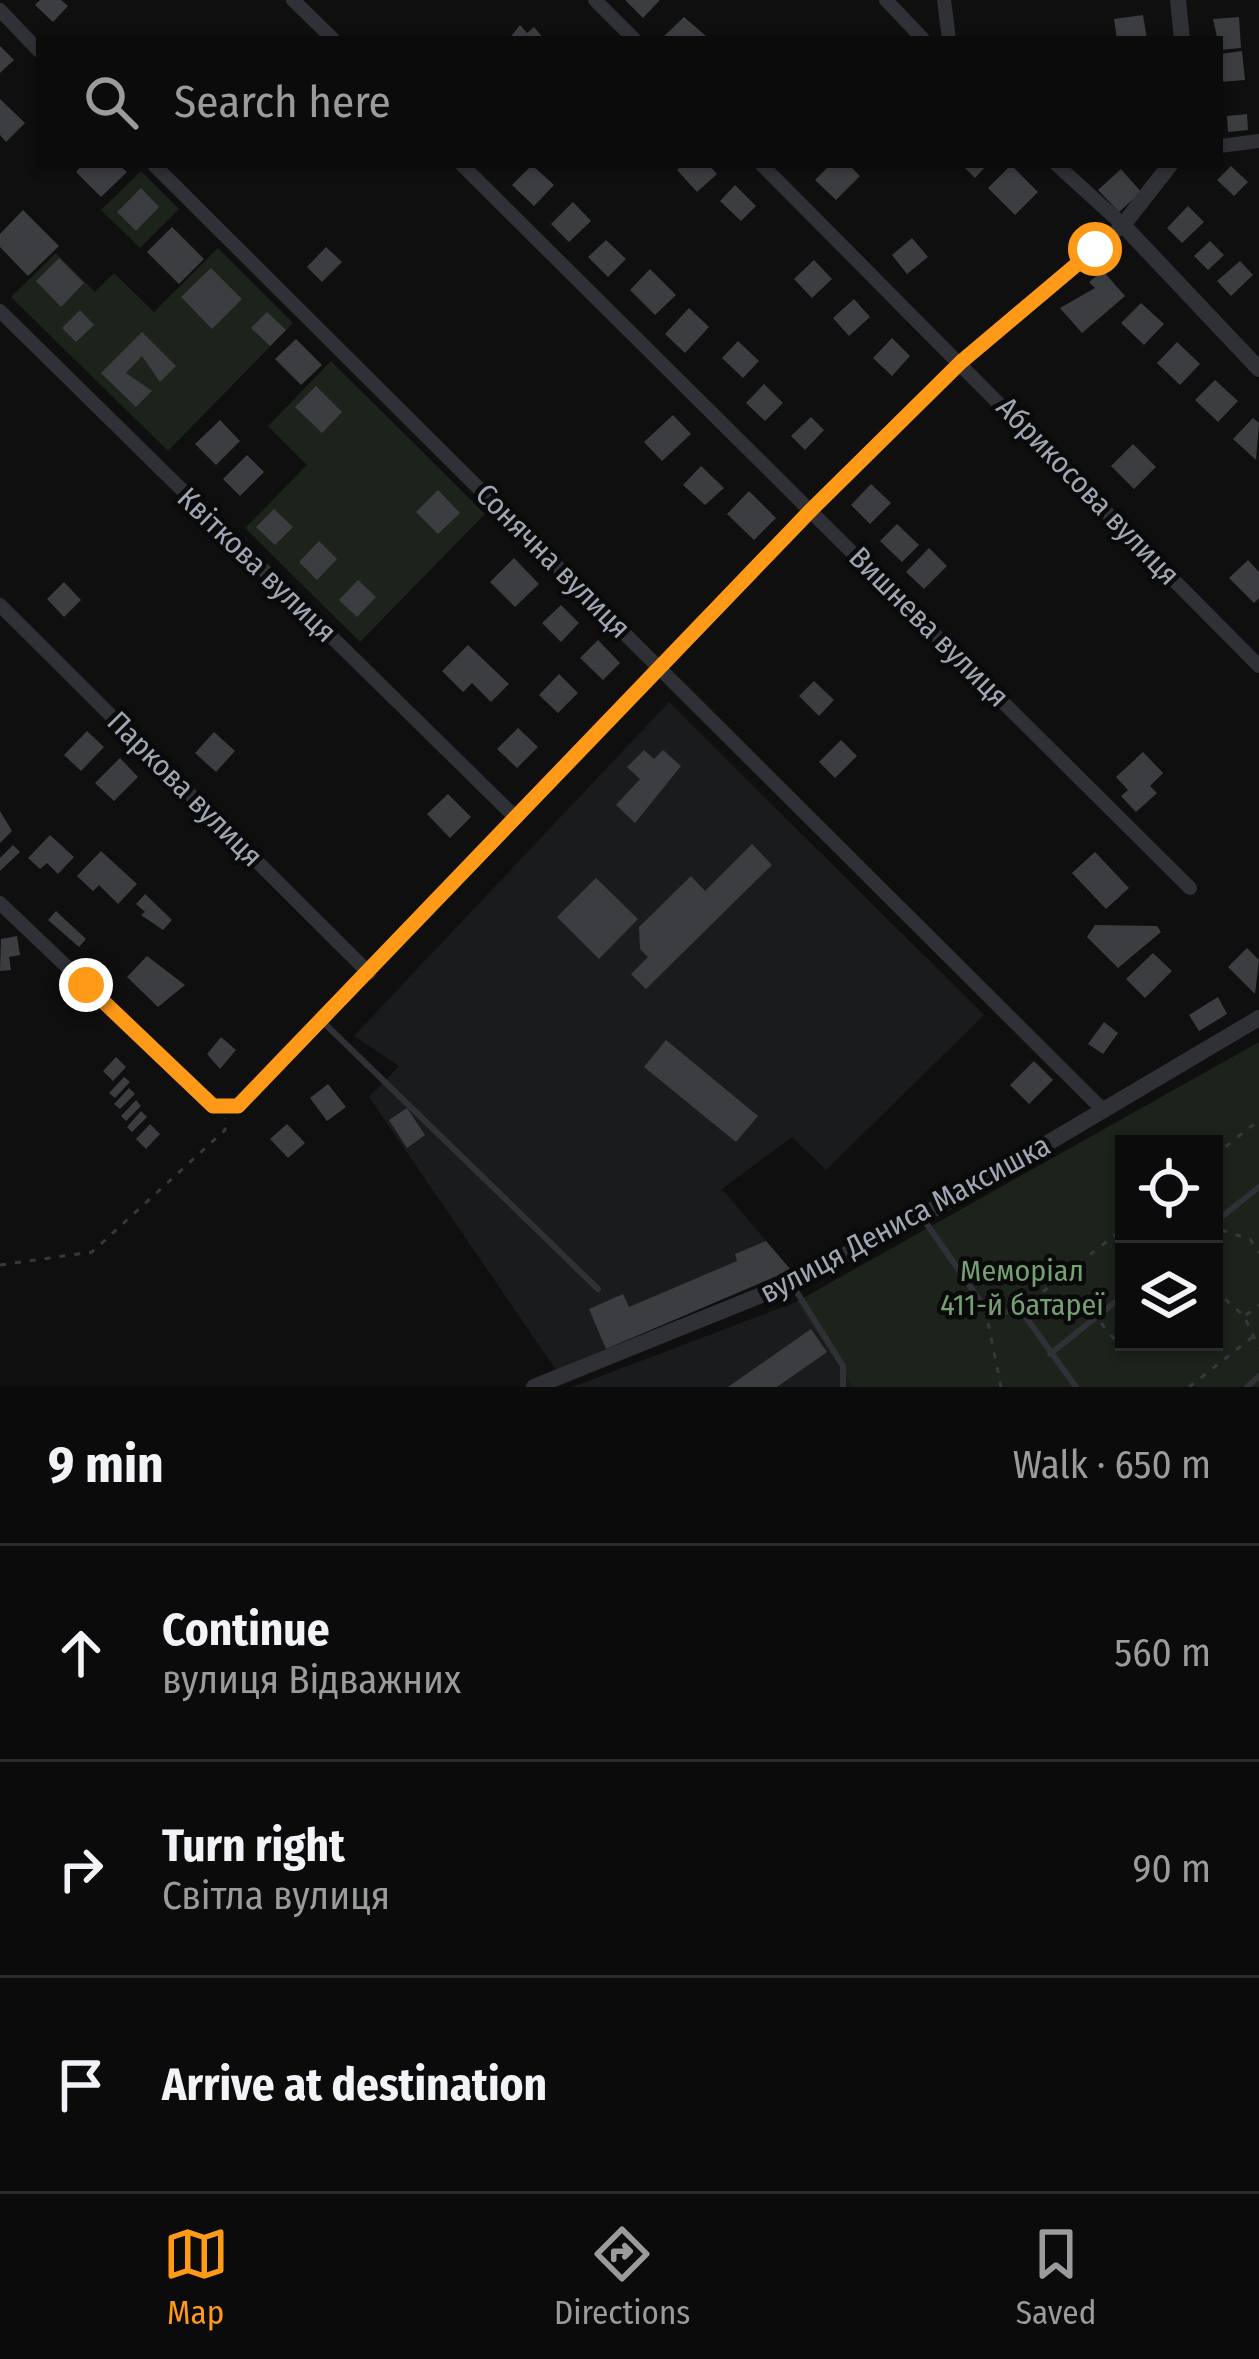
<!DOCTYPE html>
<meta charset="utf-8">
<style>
body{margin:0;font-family:"Fira Sans Condensed",sans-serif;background:#141415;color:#f1f3f6}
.controls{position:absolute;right:36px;bottom:36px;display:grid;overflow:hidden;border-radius:0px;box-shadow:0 3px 9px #0004}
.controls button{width:108px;height:108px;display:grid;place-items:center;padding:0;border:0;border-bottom:3px solid #2b2b2d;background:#0b0b0c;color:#f1f3f6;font:60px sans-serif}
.stop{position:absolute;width:36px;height:36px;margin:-27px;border:9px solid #ff9a18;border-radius:50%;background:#fff}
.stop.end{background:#ff9a18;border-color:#fff;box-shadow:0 3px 12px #0008}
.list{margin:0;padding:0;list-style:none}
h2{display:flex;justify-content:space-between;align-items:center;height:156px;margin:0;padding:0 48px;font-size:51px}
h2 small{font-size:39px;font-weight:400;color:#9a9b9d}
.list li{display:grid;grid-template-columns:78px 1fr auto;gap:36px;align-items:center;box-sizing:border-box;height:216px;padding:0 48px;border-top:3px solid #2b2b2d}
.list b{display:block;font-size:45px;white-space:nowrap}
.list p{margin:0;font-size:39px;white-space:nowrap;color:#9a9b9d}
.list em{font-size:39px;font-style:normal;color:#9a9b9d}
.icon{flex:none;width:66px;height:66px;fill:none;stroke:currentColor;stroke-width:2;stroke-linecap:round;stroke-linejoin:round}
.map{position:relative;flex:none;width:1259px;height:1387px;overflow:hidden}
.search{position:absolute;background:#0b0b0c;box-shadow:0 3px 9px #0004;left:36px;right:36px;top:36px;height:132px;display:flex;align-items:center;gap:30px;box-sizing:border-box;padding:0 42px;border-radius:0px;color:#9a9b9d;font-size:45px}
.sheet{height:804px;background:#0b0b0c}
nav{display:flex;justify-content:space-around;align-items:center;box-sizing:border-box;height:168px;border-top:3px solid #2b2b2d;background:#0b0b0c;font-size:33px;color:#9a9b9d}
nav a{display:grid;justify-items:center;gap:6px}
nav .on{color:#ff9a18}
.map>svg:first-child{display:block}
.built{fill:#1a1b1d}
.green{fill:#1b231b;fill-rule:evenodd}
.building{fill:#3b3d41}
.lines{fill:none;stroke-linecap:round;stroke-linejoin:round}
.path{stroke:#35383d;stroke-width:3;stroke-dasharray:6 9;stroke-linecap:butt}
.service{stroke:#2f3136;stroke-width:6}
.minor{stroke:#2f3136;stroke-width:14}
.tertiary{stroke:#2f3136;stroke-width:16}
.route{stroke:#ff9a18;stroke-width:15}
.labels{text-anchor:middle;stroke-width:9;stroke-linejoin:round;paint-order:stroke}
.street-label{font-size:30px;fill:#9ea7b3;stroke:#0a0a0b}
.park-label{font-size:30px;fill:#75a073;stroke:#0a0a0b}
</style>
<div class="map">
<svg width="1259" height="1387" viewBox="0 0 1259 1387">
<rect width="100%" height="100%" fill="#0f0f10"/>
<!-- built -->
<g class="built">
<polygon points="669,702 984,1015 826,1170 792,1137 722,1189 791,1270 556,1370 369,1097 399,1066 354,1036"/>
<polygon points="796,1302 853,1387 572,1387"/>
</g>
<!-- green -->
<g class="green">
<polygon points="141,171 179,209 140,248 101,210"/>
<polygon points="218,248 293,323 168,451 11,297 56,253 95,292 114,273 154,312"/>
<polygon points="331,361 485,514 360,642 245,528 307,465 268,426"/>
<path d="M1259,1042v345h-406l-57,-85zM1124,1144h90v198h-90z"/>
</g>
<!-- building -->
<g class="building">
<polygon points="40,0 61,0 68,6 53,22 35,5"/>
<polygon points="625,0 660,0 643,18"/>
<polygon points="1143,15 1147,39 1117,39 1114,19"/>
<polygon points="684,17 706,36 661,39"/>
<polygon points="1239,17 1241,48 1220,50 1213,19"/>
<polygon points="520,25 527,33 534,27 544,39 509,39"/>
<polygon points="0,46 14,60 0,73"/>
<polygon points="1242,51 1245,80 1220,82 1220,54"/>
<polygon points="0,99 25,123 6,142 0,135"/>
<polygon points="1247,114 1248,130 1228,132 1227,116"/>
<polygon points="82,165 119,165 127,172 101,197 76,172"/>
<polygon points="532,165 554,185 534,206 512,185"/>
<polygon points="683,165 709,165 717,174 697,192 677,170"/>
<polygon points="830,165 849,165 860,176 836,200 815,180"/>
<polygon points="962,165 987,165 975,178"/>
<polygon points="1011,165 1038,192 1015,215 988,188"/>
<polygon points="1231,166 1248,182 1234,196 1217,180"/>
<polygon points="1121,169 1141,192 1119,212 1098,190"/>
<polygon points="735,185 756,206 741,221 720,201"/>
<polygon points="141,188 159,207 136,231 117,212"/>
<polygon points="573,202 591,221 569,242 551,224"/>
<polygon points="1188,206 1204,222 1182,243 1167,228"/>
<polygon points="23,210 59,246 28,276 0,247 0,234"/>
<polygon points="172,227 204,259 179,284 147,252"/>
<polygon points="912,238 928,257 907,274 892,255"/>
<polygon points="606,240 626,259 608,277 588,257"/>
<polygon points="1210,241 1224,255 1208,270 1194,256"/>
<polygon points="326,247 342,262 322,282 307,267"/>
<polygon points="59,258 84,283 61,307 36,281"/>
<polygon points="814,260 832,279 812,298 794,279"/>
<polygon points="1240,261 1253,275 1231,296 1217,281"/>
<polygon points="211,268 242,299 212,329 181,297"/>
<polygon points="650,269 676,295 655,315 630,290"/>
<polygon points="1103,271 1125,296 1082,333 1060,308 1095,288 1089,282"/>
<polygon points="854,299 870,317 849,336 833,318"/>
<polygon points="1141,303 1164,324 1144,345 1121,323"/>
<polygon points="689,308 709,327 685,353 665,334"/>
<polygon points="80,310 94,325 76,342 62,328"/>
<polygon points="267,312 286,330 270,346 251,328"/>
<polygon points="142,332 176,366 160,382 142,356 126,373 152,391 136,407 101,373"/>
<polygon points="892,338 910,356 892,376 873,358"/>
<polygon points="296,339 322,365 301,385 275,359"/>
<polygon points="738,341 759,361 743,378 722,358"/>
<polygon points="1177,342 1200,364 1180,385 1157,363"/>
<polygon points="1215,380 1238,401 1218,422 1195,400"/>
<polygon points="764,384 783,403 765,421 746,403"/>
<polygon points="316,386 342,412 322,433 295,407"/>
<polygon points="673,415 691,434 662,461 644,442"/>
<polygon points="811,417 824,430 805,450 791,436"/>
<polygon points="1253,418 1259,423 1256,460 1233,439"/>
<polygon points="220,420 240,441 216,465 195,444"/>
<polygon points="1133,444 1156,467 1134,489 1111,466"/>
<polygon points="247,455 264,472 240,496 223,479"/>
<polygon points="701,466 724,488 705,505 683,485"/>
<polygon points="871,484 891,503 870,524 851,505"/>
<polygon points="438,490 460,513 438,534 416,512"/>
<polygon points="749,491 776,518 754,540 727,514"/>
<polygon points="274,509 293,527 275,545 256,527"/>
<polygon points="897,524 919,545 902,562 880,541"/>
<polygon points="319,541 337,559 317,580 299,562"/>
<polygon points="929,548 947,566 924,589 906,572"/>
<polygon points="514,558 539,584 515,607 490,582"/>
<polygon points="1248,560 1259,572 1259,598 1254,603 1229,578"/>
<polygon points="358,580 376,597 357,617 339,600"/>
<polygon points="64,582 81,600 64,617 47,599"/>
<polygon points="561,605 579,623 561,642 542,623"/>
<polygon points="598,640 620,663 603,680 580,658"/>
<polygon points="468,645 509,684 491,702 472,683 463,692 442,671"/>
<polygon points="559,674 578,693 558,713 539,695"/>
<polygon points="814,681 834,700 819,716 799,696"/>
<polygon points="518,728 538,747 517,768 497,749"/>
<polygon points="87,731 104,747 81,771 64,755"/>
<polygon points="214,732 235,751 216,772 195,753"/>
<polygon points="841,740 857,756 835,778 819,762"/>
<polygon points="644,750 654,759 663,750 681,766 635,823 616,805 640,779 627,767"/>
<polygon points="1143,752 1163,773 1150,786 1157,793 1136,812 1121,796 1128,790 1116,777"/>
<polygon points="120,758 138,777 114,801 95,783"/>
<polygon points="448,794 471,817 450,838 427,814"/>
<polygon points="0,811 12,831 0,843"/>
<polygon points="50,835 74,857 58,874 47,863 40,869 28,858"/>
<polygon points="752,844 772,865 646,989 631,974 648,957 640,949 639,927 691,876 705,891"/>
<polygon points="13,845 20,852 0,871 0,858"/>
<polygon points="101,851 137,884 118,904 99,885 93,891 77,876"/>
<polygon points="1095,852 1129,888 1106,909 1072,873"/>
<polygon points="596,878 638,919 599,959 557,917"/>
<polygon points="145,894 172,920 163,930 141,915 145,912 136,904"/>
<polygon points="56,911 86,939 79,947 48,920"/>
<polygon points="1095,925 1157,926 1161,932 1118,968 1087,937"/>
<polygon points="17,936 20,955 9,957 11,970 0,971 1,939"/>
<polygon points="1247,948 1259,960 1255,994 1228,967"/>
<polygon points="1153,953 1172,971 1145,998 1126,979"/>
<polygon points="147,956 185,985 158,1007 127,977"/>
<polygon points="1218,997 1227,1014 1199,1031 1189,1015"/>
<polygon points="1104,1022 1118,1033 1103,1054 1088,1044"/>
<polygon points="221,1037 236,1050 220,1069 207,1054"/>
<polygon points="666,1040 758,1116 736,1142 644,1067"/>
<polygon points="116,1057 126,1067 113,1081 103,1071"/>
<polygon points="1034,1061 1053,1080 1029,1104 1010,1085"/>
<polygon points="124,1077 130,1082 115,1098 109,1093"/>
<polygon points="328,1084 346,1107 327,1121 310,1098"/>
<polygon points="129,1088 135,1094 120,1109 114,1104"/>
<polygon points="136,1100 141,1106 126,1121 121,1116"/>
<polygon points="407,1108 425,1135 407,1148 389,1120"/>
<polygon points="141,1111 147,1117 132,1132 127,1127"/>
<polygon points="150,1124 160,1134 146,1149 136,1139"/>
<polygon points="287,1124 305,1143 288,1158 270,1139"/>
<polygon points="766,1241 791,1270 606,1349 589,1309 623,1294 629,1307 737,1261 735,1254"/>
<polygon points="811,1329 827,1352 777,1387 728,1387"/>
</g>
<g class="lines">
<!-- path -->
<g class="path">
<polyline points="1214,1156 1259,1120"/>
<polyline points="1221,1230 1250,1239 1259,1253"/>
<polyline points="1214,1247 1218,1252"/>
<polyline points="0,1265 92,1252 225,1130 225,1118"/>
<polyline points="1214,1289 1244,1316 1259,1348"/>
<polyline points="1031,1301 1124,1228"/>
<polyline points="1246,1315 1259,1305"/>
<polyline points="988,1323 1001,1387"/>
<polyline points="1101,1323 1115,1340"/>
<polyline points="1189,1387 1259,1332"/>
</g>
<!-- service -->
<g class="service">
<polyline points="322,1021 598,1289"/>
<polyline points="924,1220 990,1315 1020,1309 1076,1387"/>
<polyline points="1214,1223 1259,1187"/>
<polyline points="793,1286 843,1366 843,1387"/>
<polyline points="1050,1354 1124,1295"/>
<polyline points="1247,1387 1259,1376"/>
</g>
<!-- minor -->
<g class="minor">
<polyline points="293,0 333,39"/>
<polyline points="595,0 634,39"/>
<polyline points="886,0 923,39"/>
<polyline points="944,0 949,39"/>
<polyline points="0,10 39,51"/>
<polyline points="1220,146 1259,141"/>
<polyline points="154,165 1104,1111"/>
<polyline points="462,165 1190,888"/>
<polyline points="762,165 1259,666"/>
<polyline points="0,311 516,818"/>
<polyline points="0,605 369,973"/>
<polyline points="0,903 213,1106 238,1106 812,509 961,362 1123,225 1057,165"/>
</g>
<!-- tertiary -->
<g class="tertiary">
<polyline points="1178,0 1182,39"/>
<polyline points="1170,165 1123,225 1259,369"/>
<polyline points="534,1387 791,1283 955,1198 1259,1018"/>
</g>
</g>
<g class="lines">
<!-- route -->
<polyline class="route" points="86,985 213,1106 238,1106 812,509 961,362 1095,249"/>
</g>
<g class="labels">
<!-- street labels -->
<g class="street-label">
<text transform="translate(1088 491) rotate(46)" y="10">Абрикосова вулиця</text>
<text transform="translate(553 561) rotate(45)" y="10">Сонячна вулиця</text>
<text transform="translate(257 565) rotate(44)" y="10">Квіткова вулиця</text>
<text transform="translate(929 627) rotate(45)" y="10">Вишнева вулиця</text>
<text transform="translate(185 789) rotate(45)" y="10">Паркова вулиця</text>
<text transform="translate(905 1219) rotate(-28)" y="10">вулиця Дениса Максишка</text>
</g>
<!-- park labels -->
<g class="park-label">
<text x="1022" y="1281">Меморіал<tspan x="1022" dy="34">411-й батареї</tspan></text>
</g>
</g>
</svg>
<div class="controls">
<button><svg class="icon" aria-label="locate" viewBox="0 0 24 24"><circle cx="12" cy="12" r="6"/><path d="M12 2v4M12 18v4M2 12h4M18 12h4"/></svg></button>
<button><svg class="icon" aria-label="layers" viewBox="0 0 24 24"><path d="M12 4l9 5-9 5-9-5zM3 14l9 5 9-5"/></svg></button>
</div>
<div class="stop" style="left:1095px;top:249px"></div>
<div class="stop end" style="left:86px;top:985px"></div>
<div class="search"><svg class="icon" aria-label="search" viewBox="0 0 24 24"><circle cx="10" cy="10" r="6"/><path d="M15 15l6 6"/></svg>Search here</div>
</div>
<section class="sheet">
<h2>9 min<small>Walk · 650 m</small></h2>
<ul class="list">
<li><svg class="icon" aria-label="ahead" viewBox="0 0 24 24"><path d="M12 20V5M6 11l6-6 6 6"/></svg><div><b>Continue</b><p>вулиця Відважних</p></div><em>560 m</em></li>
<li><svg class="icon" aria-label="right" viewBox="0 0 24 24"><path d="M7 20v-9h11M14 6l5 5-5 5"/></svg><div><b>Turn right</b><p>Світла вулиця</p></div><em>90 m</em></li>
<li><svg class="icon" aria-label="arrive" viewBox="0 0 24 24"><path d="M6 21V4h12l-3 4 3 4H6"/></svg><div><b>Arrive at destination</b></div></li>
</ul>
</section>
<nav>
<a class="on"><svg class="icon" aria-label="map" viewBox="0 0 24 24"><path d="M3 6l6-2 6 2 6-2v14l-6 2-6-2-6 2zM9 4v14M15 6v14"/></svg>Map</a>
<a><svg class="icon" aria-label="directions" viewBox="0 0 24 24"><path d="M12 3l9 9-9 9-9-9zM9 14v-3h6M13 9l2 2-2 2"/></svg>Directions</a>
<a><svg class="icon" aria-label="saved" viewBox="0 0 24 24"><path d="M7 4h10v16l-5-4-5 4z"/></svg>Saved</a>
</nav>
